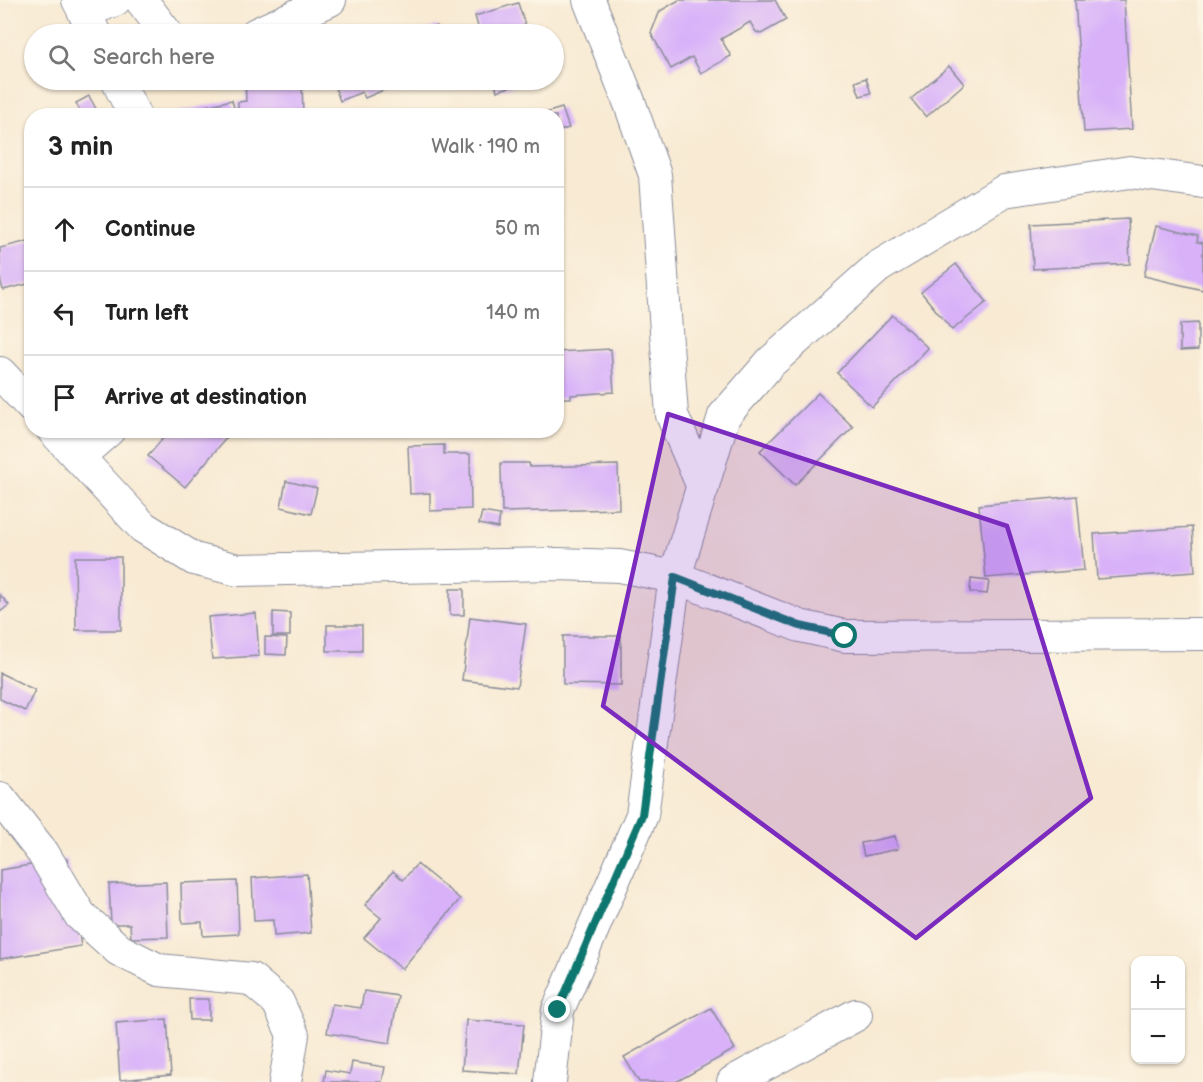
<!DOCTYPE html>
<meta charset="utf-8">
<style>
body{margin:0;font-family:"Balsamiq Sans",sans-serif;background:#f2f2f2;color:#222}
.controls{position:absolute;right:18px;bottom:18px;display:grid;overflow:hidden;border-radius:12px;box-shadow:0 2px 4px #0004}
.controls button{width:54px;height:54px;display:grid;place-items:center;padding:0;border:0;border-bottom:2px solid #e0e0e0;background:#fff;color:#222;font:30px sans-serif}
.stop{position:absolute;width:18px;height:18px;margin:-14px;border:4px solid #0f766e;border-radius:50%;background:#fff}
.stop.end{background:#0f766e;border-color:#fff;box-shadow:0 2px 6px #0008}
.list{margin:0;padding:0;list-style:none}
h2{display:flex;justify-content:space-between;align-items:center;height:78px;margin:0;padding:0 24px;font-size:26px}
h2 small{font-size:20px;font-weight:400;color:#767676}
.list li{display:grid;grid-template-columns:39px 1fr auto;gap:18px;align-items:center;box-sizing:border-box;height:84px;padding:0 24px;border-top:2px solid #e0e0e0}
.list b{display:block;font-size:22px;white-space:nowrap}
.list em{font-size:20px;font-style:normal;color:#767676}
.icon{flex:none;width:33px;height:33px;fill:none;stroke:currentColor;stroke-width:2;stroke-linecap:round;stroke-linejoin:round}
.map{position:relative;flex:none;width:1203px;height:1082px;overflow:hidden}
.search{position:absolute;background:#fff;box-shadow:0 2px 4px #0004;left:24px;top:24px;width:540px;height:66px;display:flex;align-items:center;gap:15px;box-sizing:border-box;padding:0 21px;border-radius:33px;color:#767676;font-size:22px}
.panel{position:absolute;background:#fff;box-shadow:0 2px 4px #0004;left:24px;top:108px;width:540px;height:330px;border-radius:24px}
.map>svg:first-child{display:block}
.building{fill:#d8b1f9}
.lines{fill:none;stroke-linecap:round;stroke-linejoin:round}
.minor-casing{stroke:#8a8c98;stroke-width:34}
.minor{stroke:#fff;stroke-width:32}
.route{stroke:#0f766e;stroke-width:8}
.marked{fill:#7b2cbf;fill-opacity:0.2;stroke:#7b2cbf;stroke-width:4.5;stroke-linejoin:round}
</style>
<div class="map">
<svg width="1203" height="1082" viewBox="0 0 1203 1082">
<rect width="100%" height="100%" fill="#fcf5e5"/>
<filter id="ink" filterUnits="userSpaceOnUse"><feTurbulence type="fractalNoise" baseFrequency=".0167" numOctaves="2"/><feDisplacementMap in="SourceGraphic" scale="12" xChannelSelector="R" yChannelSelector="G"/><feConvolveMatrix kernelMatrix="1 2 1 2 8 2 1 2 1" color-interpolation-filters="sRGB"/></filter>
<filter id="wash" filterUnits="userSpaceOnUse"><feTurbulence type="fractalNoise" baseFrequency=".008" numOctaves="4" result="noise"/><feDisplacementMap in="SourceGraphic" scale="24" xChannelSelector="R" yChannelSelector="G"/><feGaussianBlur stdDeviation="1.35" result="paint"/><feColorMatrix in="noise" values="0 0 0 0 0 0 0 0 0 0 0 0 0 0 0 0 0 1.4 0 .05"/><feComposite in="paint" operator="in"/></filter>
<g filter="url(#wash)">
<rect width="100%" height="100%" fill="#f8ead3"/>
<g id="blocks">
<!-- building -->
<g class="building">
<polygon points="679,0 775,0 786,20 761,34 756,32 750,22 721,39 731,56 701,73 692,57 671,69 651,33 660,11"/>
<polygon points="1075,0 1124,0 1132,129 1084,132"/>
<polygon points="518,3 528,34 480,34 475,16"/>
<polygon points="437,26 440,34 416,34"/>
<polygon points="949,66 964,84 926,117 911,99"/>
<polygon points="866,78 871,93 860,96 855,82"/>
<polygon points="245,80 302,80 303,116 238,116 238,102 246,101"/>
<polygon points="323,80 407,80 365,98 362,92 340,101 333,81 325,84"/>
<polygon points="494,80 532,80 497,91"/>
<polygon points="89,96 100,116 83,116 76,103"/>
<polygon points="232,100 236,116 180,116 179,112"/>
<polygon points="562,108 569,128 556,132 556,116 543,116 542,114"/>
<polygon points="1128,219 1130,264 1033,269 1031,224"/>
<polygon points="1156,226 1198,236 1197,242 1203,243 1203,290 1144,276"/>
<polygon points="32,240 32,283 3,290 0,279 0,248"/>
<polygon points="956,264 987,302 952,330 921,292"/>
<polygon points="892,315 928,348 872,407 837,373"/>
<polygon points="1198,323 1198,350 1180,351 1180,324"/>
<polygon points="611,349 614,392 571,395 571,398 556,398 556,352"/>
<polygon points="818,393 853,427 795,485 760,451"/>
<polygon points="170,430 233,430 185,487 148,456"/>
<polygon points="444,445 444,454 470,454 471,509 430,511 430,493 410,494 408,446"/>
<polygon points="501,463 529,463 530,467 618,465 619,509 502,512"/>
<polygon points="286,481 317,488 311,514 281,507"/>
<polygon points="1077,496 1084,570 986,578 979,505"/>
<polygon points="482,512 500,515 498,528 479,524"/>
<polygon points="1192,527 1195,572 1097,579 1094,534"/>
<polygon points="75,557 121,557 121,630 76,630"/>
<polygon points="971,579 989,581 987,594 970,592"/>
<rect x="450" y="589" width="14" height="26"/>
<polygon points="0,595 9,605 0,612"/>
<polygon points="273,612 290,613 290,636 273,636"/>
<polygon points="256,613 259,656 212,659 208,617"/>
<polygon points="470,617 526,624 517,687 462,680"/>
<rect x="327" y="625" width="35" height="26"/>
<polygon points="563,636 621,636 621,685 563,684"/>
<polygon points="265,637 287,638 286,655 265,654"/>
<polygon points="0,673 35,690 25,711 0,699"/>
<polygon points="895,836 898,849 864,856 861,843"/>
<polygon points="67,859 81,946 0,959 0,870"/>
<polygon points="417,864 460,899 402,969 364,938 381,918 365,905 393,871 403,880"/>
<polygon points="307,874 311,933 274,936 273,920 254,921 252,878"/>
<polygon points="237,881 239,934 203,936 202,922 182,923 181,883"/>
<polygon points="166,882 168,937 131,938 130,924 111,924 109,884"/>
<polygon points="364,991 398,996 390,1043 327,1033 332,1004 361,1008"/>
<polygon points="189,999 209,999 209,1020 190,1020"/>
<polygon points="711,1008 735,1049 676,1082 639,1082 624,1057"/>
<polygon points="167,1019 171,1075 120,1080 116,1023"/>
<polygon points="466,1020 524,1024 519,1074 462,1070"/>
<polygon points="352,1062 385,1067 382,1082 324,1082 326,1070 350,1074"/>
</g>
</g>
</g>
<g filter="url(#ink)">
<use href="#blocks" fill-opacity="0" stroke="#8a8c98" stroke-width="1.5"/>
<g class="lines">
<!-- minor casing -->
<g class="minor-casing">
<g id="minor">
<polyline points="78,0 95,34"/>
<polyline points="141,0 167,34"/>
<polyline points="589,0 630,104 655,175 672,415 703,487"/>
<polyline points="84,12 115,0"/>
<polyline points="256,34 330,0"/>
<polyline points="117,80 135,116"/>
<polyline points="0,373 32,407"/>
<polyline points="53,430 143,527 194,559 238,570 557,564 619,566 675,577 800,626 845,636 1203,634"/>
<polyline points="78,457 109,430"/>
<polyline points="0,798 43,853 80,915 119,950 159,970 251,979 278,1002 293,1035 285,1082"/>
<polyline points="550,1082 558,1010 642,815 675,577 724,416 771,362 878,267 1004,191 1130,172 1203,182"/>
<polyline points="733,1082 856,1015"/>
</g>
</g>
<!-- minor -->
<use href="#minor" class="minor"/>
</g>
</g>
<g class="lines" filter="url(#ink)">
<!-- route -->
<polyline class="route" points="558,1010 642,815 675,577 800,626 845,636"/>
</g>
<!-- marked area -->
<path class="marked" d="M668,414l339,112 84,272 -175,140 -313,-232z"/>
</svg>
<div class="controls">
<button>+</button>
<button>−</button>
</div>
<div class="stop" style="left:845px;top:636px"></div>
<div class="stop end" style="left:558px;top:1010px"></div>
<div class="search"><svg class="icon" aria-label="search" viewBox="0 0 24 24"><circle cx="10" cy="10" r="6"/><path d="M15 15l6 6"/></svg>Search here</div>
<section class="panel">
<h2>3 min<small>Walk · 190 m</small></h2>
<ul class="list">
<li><svg class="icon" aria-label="ahead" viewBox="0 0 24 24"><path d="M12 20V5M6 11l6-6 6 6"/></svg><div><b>Continue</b></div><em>50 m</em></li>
<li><svg class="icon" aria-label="left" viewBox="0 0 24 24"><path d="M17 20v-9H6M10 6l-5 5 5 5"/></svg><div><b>Turn left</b></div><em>140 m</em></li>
<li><svg class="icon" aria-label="arrive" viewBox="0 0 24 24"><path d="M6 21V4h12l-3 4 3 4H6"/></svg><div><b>Arrive at destination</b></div></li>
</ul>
</section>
</div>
